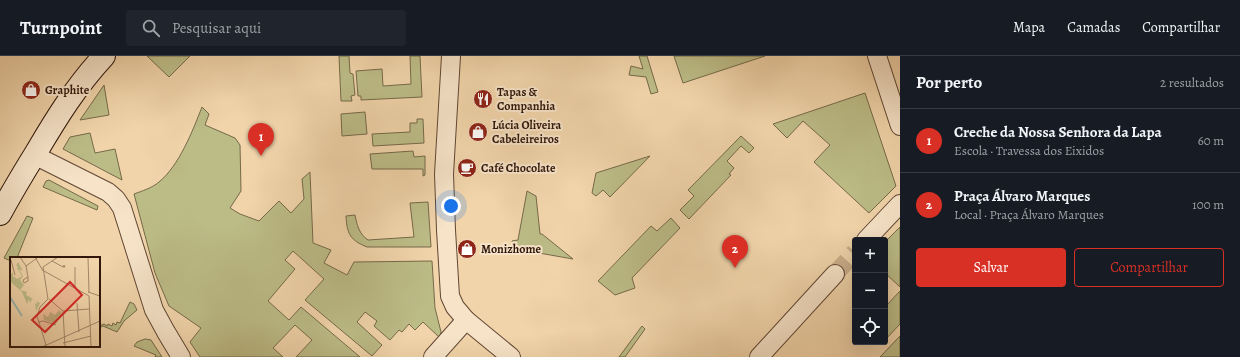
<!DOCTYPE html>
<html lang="pt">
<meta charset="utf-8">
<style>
body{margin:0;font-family:Alegreya,serif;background:#20242c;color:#f1f3f6}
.controls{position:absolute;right:12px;bottom:12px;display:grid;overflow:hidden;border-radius:4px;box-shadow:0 4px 16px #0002}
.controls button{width:36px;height:36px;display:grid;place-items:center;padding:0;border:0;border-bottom:1px solid #363941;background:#171b24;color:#f1f3f6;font:20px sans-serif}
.you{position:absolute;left:451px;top:150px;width:14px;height:14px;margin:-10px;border:3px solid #fff;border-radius:50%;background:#1a73e8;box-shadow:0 0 0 6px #1a73e833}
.badge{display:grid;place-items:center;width:26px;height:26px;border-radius:50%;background:#d93025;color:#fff;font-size:13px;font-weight:700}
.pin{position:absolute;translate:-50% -33px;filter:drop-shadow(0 1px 2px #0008)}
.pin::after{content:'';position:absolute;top:21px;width:14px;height:12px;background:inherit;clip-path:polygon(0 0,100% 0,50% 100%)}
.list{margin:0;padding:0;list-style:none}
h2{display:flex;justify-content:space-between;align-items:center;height:52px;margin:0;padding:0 16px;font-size:17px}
h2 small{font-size:13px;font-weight:400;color:#9ea1a6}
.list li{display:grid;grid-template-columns:26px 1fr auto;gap:12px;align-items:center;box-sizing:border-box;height:64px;padding:0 16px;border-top:1px solid #363941}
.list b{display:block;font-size:15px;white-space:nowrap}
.list p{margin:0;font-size:13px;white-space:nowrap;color:#9ea1a6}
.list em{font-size:13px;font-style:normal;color:#9ea1a6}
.actions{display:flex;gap:8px;padding:12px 16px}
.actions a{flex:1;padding:9px 0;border:1px solid #d93025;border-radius:4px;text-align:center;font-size:14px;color:#d93025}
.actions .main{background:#d93025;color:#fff}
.icon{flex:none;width:22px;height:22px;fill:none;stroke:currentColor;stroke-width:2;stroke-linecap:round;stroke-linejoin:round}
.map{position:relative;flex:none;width:900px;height:301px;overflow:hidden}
header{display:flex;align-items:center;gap:24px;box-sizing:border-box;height:56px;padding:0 20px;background:#171b24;border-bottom:1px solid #363941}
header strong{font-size:19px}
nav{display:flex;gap:22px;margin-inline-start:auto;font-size:14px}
.search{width:280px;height:36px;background:#20242c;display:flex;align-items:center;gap:10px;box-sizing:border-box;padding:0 14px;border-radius:4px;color:#9ea1a6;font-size:15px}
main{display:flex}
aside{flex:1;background:#171b24}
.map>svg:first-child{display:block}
.green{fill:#bcbc87;stroke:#766949}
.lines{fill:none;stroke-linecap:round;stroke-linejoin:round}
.street-tunnel{stroke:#caae8a;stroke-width:18;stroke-dasharray:18 9;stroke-linecap:butt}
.street-casing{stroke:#604633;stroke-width:20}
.secondary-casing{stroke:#30160b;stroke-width:24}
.street{stroke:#f6e3c8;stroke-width:18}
.secondary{stroke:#f6e3c8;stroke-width:22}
.labels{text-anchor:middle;stroke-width:4;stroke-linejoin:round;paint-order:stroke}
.poi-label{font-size:12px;font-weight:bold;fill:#30160b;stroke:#f6e3c8;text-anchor:start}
.inset-river{fill:none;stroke:#9bb7ae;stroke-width:2}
.inset-road{fill:none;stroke:#a4886a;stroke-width:1}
.view{fill:#d62828;fill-opacity:0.15;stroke:#d62828;stroke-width:2}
.inset-edge{fill:none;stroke:#30160b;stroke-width:2}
</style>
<header>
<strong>Turnpoint</strong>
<div class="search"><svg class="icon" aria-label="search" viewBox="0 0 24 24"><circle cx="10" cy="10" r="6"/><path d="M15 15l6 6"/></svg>Pesquisar aqui</div>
<nav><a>Mapa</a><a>Camadas</a><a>Compartilhar</a></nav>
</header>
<main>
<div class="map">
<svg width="900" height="301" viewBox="0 0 900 301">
<rect width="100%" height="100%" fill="#f1d4aa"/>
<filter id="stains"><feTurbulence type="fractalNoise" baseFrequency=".005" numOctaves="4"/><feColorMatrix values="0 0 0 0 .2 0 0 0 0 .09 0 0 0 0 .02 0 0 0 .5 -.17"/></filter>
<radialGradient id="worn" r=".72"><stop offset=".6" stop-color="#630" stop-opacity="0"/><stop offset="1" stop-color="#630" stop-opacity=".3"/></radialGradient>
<!-- green -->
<g class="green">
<polygon points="147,0 190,0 169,21"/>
<polygon points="339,0 349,0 350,17 353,18 355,39 351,40 352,45 341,45"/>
<polygon points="410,0 420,0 422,41 361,44 361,40 358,40 356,15 382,13 383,30 411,28"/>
<polygon points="639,0 647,0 658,36 651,38 646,21 629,19 631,10 643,13"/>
<polygon points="674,0 765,0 683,27"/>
<polygon points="104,29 109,59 80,64"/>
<polygon points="865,37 896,130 869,157 814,106 830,89 803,65 787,82 773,68"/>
<path d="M202,51l7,7 -4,11 30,13 5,7 1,46 -11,17 10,6 19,7 20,-20 12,12 13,-14 -2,-20 8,-7 3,71 18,7 -7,13 23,12 7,-13 78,-1 3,47 6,24 -1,6 -17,-16 -8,8 -6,-6 -7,8 -3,-2 -9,10 -16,-14 3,-5 -12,-9 -8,10 25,23 -10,11 -67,-56 19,-21 -31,-28 -8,9 10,9 -27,32 21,19 12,-13 59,50h-64l16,-17 -17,-15 -22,23 10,9h-83l-10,-15 11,-14 -32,-22 -14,-33 -21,-79c8,-3 18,-6 25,-12 20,-16 34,-52 43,-75z"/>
<polygon points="365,56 367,78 342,80 341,58"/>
<polygon points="417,63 423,63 424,87 373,90 372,78 410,76 410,67 417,67"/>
<polygon points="90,77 95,97 115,93 122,124 63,93 70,81"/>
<polygon points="741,80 754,92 749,97 741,90 727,105 734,112 729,118 731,119 689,163 680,154 694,140 688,134"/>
<polygon points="413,95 414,101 425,100 425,119 423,120 423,113 372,113 370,98"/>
<polygon points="650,100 610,141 603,134 596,140 592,137 596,117"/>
<polygon points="49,124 98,150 97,154 43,131 46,125"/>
<polygon points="527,135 536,140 540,178 542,178 573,203 539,197 513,189 512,185 518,184"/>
<path d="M428,146l3,45h-64c-17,-7 -20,-13 -21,-31l9,-1c2,10 4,19 13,25l46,-3 -4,-34z"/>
<polygon points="27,160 33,162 17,202 11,202 11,205 4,202"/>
<polygon points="671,162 680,172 632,222 635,232 615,239 598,225 651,170 657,175"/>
<polygon points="900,171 900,231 885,217 885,186"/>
<polygon points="900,235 900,268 885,284 885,251"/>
<polygon points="130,246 134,248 137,254 124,265 117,276 103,270 99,272 99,270 104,268 107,270 108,268 112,270 113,267 116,269 117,266 120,267"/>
<polygon points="642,270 645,273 625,301 619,301"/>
<polygon points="900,280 900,301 880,301"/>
<polygon points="145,283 151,284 162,301 155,301 156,299 134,290 137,286"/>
</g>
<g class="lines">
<!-- street-tunnel -->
<polyline class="street-tunnel" points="835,218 855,196"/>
<!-- street casing -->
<g class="street-casing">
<g id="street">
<polyline points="451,0 444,118 446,174 450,240 455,251 466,264 511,301"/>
<polyline points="877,0 900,70"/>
<polyline points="34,99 108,136 116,143 122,152 154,254 166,276 181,301"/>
<polyline points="866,184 900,148"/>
<polyline points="433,301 466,264"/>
<polyline points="759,301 835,218"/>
</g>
</g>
<!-- secondary casing -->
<g class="secondary-casing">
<path id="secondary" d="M0,158c12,-22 24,-42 37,-63 20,-34 40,-66 67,-95"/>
</g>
<!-- street -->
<use href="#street" class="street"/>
<!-- secondary -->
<use href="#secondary" class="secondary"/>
</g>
<!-- icons -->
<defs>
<g id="shop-disc" transform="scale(1)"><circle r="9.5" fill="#8f2418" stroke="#f6e3c8"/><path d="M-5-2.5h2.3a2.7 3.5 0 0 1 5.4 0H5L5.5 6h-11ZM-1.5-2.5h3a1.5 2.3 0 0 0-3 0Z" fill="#fff"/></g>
<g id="restaurant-disc" transform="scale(1)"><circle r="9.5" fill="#8f2418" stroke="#f6e3c8"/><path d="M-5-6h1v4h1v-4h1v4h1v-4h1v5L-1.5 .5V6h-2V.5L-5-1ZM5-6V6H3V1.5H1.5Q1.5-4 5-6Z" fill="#fff"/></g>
<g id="cafe-disc" transform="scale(1)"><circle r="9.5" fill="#8f2418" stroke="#f6e3c8"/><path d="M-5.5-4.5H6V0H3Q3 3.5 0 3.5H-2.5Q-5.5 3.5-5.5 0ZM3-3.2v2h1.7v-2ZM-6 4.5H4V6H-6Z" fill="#fff"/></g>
</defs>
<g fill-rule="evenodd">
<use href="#shop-disc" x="31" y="34"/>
<use href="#restaurant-disc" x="483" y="43"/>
<use href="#shop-disc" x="478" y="76"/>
<use href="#cafe-disc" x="467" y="112"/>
<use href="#shop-disc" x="467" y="193"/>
</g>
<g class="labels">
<!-- poi labels -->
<g class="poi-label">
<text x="45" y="38">Graphite</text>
<text x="497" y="40">Tapas &amp;<tspan x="497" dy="14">Companhia</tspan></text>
<text x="492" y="73">Lúcia Oliveira<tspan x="492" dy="14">Cabeleireiros</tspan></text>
<text x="481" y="116">Café Chocolate</text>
<text x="481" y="197">Monizhome</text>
</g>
</g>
<!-- overview -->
<g transform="translate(10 201)">
<rect width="90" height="90" fill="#f1d4aa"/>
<path d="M8,5l5,9 -4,-2 4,7 -3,4 4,5 -4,5 7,2 -1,3 14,8 -4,8 -1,-8 2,1v-3l-5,-2 -2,4 -1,-4 -2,5 -5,-12 -12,-11v-5l3,-4v4l4,3 5,-3 -5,-8 1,-2h-2zM49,53l3,3 -6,11 -12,-4 -1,-6 5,3 2,-5 5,3z" fill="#bcbc87"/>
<path class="inset-river" d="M0,40l12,19"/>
<path class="inset-road" d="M10,0l6,9 2,11v4l-4,2 -1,-3 5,-3M25,0l8,14M78,0l1,35M1,3l4,15M42,4l11,6 1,-2 1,2h-2M16,9l11,-8M33,10l5,32M33,10l15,-10M65,10v20M34,14l45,25M78,35l12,4M79,39l2,51M39,42l14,12M67,46l2,29M53,54l2,36M53,54l26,-2M28,65l5,-1 13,4M53,86l28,-7M36,88l-9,-29 3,-9 8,-8M32,90l58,-26"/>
<path class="view" d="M60,25l12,13 -37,37 -13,-12z"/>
<rect width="90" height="90" class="inset-edge"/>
</g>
<rect width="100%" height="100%" filter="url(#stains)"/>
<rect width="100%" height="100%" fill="url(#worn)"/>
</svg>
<div class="controls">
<button>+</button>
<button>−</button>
<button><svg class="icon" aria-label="locate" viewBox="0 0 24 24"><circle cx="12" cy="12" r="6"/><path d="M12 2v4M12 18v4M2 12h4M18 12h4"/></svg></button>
</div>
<div class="you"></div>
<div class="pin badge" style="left:261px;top:100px">1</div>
<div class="pin badge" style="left:735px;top:212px">2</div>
</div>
<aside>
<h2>Por perto<small>2 resultados</small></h2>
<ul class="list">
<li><span class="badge">1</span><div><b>Creche da Nossa Senhora da Lapa</b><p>Escola · Travessa dos Eixidos</p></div><em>60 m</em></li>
<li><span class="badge">2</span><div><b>Praça Álvaro Marques</b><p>Local · Praça Álvaro Marques</p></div><em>100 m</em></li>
</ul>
<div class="actions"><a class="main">Salvar</a><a>Compartilhar</a></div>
</aside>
</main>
